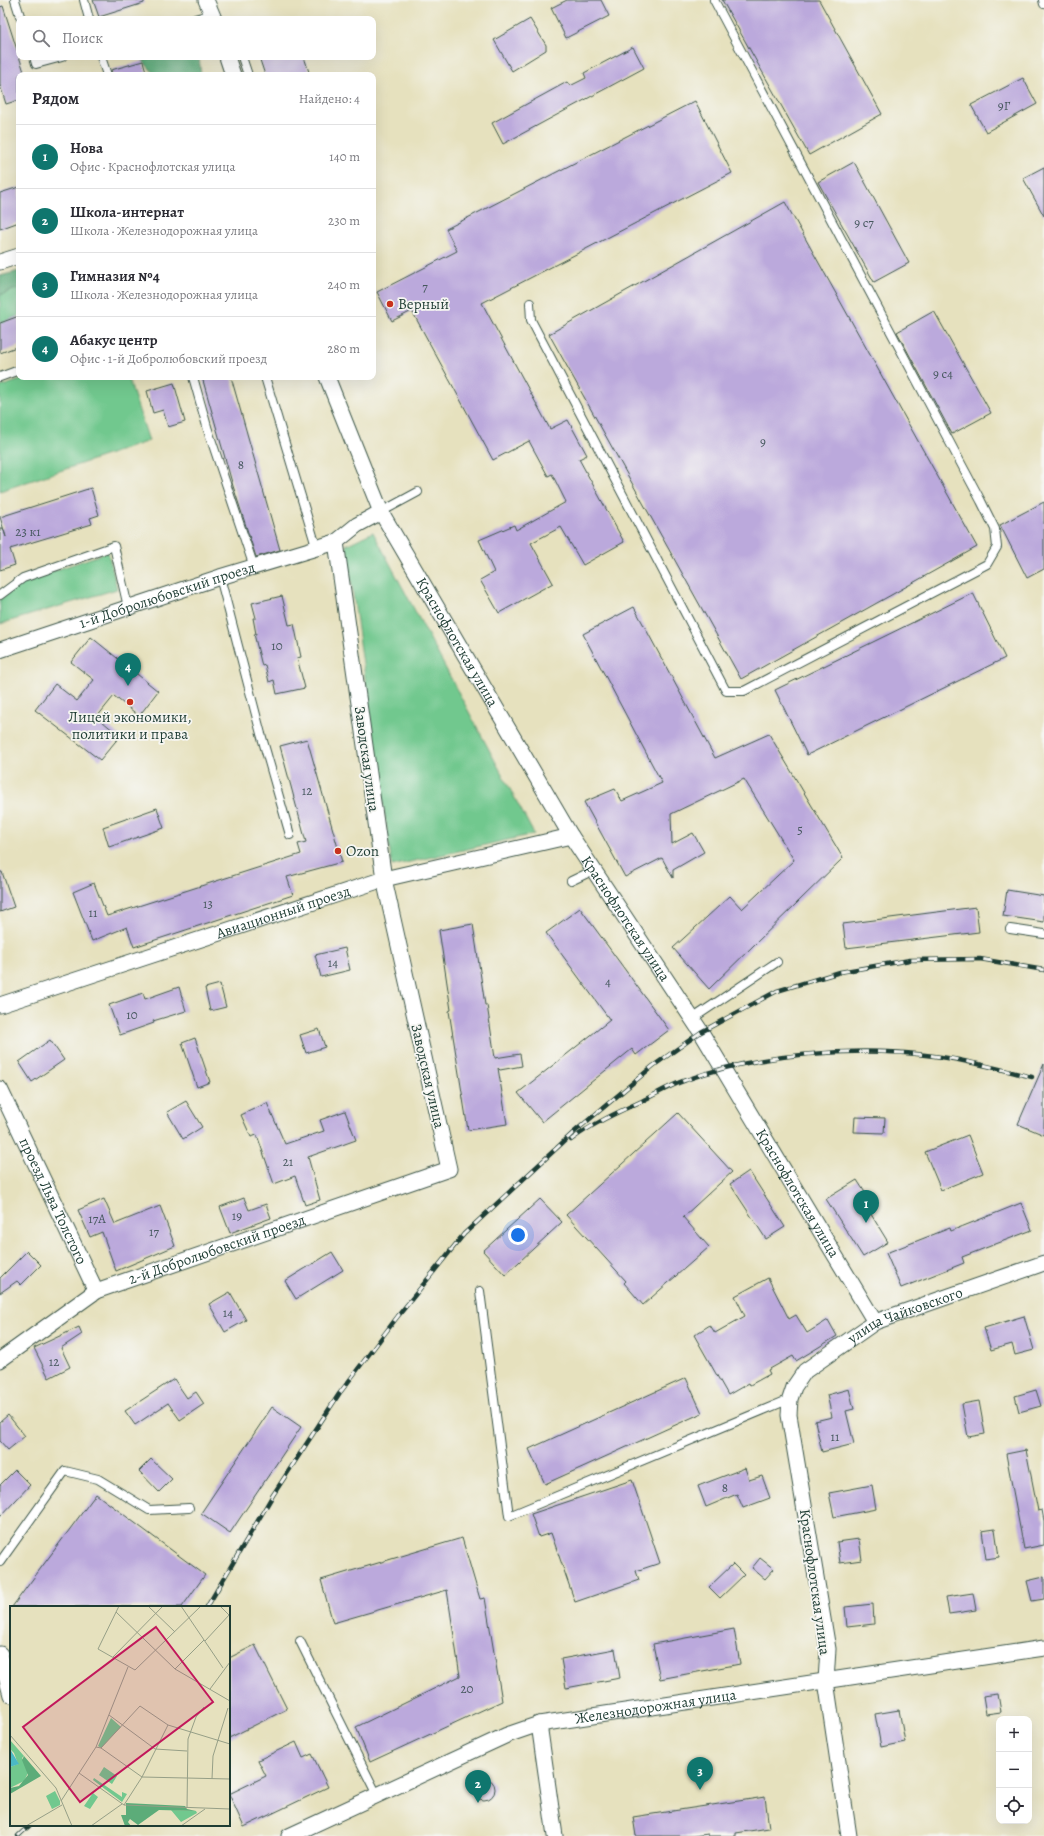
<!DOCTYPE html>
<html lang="ru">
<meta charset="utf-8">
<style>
body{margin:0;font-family:Alegreya,serif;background:#f7f7f7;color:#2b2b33}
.controls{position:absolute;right:12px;bottom:12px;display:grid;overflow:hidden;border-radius:8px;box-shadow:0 4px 16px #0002}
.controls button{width:36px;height:36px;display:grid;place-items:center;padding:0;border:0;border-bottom:1px solid #e1e1e2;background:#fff;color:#2b2b33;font:20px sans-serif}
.you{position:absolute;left:518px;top:1235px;width:14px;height:14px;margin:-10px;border:3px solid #fff;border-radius:50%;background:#1a73e8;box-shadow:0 0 0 6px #1a73e833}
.badge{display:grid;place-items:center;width:26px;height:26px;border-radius:50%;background:#0f766e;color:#fff;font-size:13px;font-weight:700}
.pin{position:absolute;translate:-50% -33px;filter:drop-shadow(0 1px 2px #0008)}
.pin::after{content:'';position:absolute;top:21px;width:14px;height:12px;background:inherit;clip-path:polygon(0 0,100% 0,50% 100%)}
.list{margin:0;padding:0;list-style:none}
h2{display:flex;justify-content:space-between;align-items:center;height:52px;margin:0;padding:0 16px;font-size:17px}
h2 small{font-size:13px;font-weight:400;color:#7c7c81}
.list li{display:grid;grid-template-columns:26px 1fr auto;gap:12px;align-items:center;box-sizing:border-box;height:64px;padding:0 16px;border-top:1px solid #e1e1e2}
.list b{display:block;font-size:15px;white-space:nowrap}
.list p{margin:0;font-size:13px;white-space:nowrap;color:#7c7c81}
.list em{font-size:13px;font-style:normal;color:#7c7c81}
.icon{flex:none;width:22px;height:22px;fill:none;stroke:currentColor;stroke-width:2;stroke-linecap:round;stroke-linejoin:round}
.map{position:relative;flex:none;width:1044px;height:1836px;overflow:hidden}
.search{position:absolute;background:#fff;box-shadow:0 4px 16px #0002;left:16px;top:16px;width:360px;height:44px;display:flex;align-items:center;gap:10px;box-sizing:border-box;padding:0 14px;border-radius:8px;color:#7c7c81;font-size:15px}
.panel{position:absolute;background:#fff;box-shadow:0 4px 16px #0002;left:16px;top:72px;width:360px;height:308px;border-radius:8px}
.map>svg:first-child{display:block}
.green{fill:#71c88e;stroke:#488261}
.forest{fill:#5cac79;stroke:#3e7456}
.building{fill:#bba9dc}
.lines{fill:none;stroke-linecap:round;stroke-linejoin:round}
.lane-casing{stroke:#3d5649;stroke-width:10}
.street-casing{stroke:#3d5649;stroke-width:17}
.lane{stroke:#fff;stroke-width:8}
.street{stroke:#fff;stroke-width:15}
.rail-casing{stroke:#1f3d34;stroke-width:4.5}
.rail{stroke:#f6f6f2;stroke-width:3;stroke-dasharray:9;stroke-linecap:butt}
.poi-dot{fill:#c8321e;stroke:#f6f6f2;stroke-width:1.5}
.labels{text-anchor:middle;stroke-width:3.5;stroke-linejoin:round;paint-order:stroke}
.number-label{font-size:13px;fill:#46585e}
.poi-label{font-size:15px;fill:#1f3d34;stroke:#f6f6f2;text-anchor:start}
.street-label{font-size:15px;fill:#1f3d34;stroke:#f6f6f2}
.inset-road{fill:none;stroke:#969f87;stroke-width:1}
.view{fill:#c2185b;fill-opacity:0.15;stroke:#c2185b;stroke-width:2}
.inset-edge{fill:none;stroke:#1f3d34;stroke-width:2}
</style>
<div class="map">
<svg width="1044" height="1836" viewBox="0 0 1044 1836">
<rect width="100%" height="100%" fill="#f6f6f2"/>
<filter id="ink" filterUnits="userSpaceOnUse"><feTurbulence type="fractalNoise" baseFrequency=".025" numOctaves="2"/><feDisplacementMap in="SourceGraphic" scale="8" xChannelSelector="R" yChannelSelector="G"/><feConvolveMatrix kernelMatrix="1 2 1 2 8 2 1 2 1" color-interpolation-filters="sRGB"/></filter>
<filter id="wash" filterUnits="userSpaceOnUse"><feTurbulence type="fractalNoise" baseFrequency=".012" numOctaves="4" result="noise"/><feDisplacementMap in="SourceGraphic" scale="16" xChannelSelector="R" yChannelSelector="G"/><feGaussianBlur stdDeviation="0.9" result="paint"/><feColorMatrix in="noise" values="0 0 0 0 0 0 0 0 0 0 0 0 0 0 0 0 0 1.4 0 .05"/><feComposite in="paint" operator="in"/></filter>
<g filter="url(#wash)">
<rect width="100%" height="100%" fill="#e6e1be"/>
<!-- green -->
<g class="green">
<polygon points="19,288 19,316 0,323 0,295"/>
<polygon points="29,377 128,377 149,441 0,491 0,387"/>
<polygon points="373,532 534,834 392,866 346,545"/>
<polygon points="108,552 117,589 0,624 0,599 24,581"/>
</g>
<!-- forest -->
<g class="forest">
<polygon points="154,57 199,57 201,75 155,75 143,61"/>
<polygon points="19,271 19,288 0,295 0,276"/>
</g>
<g id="blocks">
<!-- building -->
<g class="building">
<polygon points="93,0 144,0 144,3 99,17"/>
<polygon points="567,0 601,0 609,16 566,38 551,8"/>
<polygon points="722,0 819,0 882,114 809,155"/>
<polygon points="3,6 25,75 19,75 19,100 6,104 0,85 0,7"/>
<polygon points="530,19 546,45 546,50 512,71 494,40"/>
<polygon points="633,47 644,68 503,144 492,123 567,82 570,86 586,78 584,73"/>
<polygon points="259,57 304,57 310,75 265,75"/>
<polygon points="143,61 147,75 112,75 111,70"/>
<polygon points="1023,78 1037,104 986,132 971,105"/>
<polygon points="695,101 732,173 482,303 550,429 568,420 587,455 579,459 624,542 583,565 561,527 531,543 553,583 499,613 480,580 494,572 479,540 514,525 516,530 566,502 552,474 548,476 529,441 493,460 412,311 392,321 377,292 457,251 446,229"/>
<polygon points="854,162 909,263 874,282 818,182"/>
<polygon points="1044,167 1044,216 1023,178"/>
<polygon points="19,187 19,222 0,229 0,193"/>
<polygon points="785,202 977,547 741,679 549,334"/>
<polygon points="934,311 991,413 952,434 897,332"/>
<polygon points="19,316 19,346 0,353 0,323"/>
<polygon points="202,377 231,377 280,550 256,557 233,486"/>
<polygon points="174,383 185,422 168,427 163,410 153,413 147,391"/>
<polygon points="91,488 99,515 90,518 92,524 10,549 15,565 0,570 0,528 3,528 6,537 0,517"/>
<polygon points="1044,502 1044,569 1027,578 1000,525"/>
<polygon points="973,593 1005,658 807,755 775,690"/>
<polygon points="282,596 289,625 294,624 301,657 297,658 305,688 277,694 274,680 269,682 265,665 262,666 254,634 256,634 253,618 256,618 252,603"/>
<polygon points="634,607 715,758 769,734 843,858 709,989 673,948 730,896 742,909 794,860 744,779 671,814 672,844 693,833 704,852 673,870 673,878 662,858 625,877 584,802 615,789 622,801 662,783 583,634"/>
<polygon points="91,637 158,691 139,716 114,696 97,717 120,736 100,760 35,710 55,684 77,701 94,680 71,662"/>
<polygon points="307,739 342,862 287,877 293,895 134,947 127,927 92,941 73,892 94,883 107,916 301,854 298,844 306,842 280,746"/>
<polygon points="157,808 164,828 109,847 103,827"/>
<polygon points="0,872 2,872 14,907 0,912"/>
<polygon points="1007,890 1044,896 1044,922 1003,916"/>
<polygon points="976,907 979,932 846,948 843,924"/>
<polygon points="580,908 669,1030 636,1055 632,1049 542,1122 518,1093 610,1020 546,933"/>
<polygon points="473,924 485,1005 487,1005 495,1058 520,1054 522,1066 500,1070 498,1068 507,1124 468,1130 449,1011 451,1010 439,930"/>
<polygon points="345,948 350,970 321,977 315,955"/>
<polygon points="220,984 226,1007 210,1011 205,988"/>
<polygon points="179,987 186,1011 153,1021 154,1023 120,1035 109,1005 143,993 145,999"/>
<polygon points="319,1029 325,1047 306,1053 300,1035"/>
<polygon points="195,1038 210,1082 197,1087 182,1043"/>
<polygon points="50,1040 64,1060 32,1082 19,1062"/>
<polygon points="1044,1064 1044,1135 1018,1124"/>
<polygon points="186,1101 202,1127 183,1139 167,1112"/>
<polygon points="267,1103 285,1144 324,1131 320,1120 345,1111 356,1140 308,1157 320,1200 305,1205 295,1176 274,1184 257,1135 251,1137 241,1115"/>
<polygon points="678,1113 732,1172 683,1217 709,1247 643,1305 624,1283 626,1281 566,1215"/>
<polygon points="855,1117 885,1118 884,1133 854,1132"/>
<polygon points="968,1135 983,1173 941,1190 925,1152"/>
<polygon points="749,1171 785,1227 766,1239 730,1184"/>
<polygon points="857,1180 866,1194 861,1198 888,1242 863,1257 826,1199"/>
<polygon points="244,1198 249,1210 266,1204 271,1218 230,1233 220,1207"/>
<polygon points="104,1199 115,1224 160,1206 175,1246 116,1271 102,1232 90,1237 78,1210"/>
<polygon points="540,1199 562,1222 505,1275 483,1251"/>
<polygon points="1021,1203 1032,1230 962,1257 964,1263 901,1288 886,1253 950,1228 951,1231"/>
<polygon points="27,1251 41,1265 21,1285 17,1281 0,1293 0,1278"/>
<polygon points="332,1252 343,1270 296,1299 285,1281"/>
<polygon points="768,1278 789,1319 796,1315 807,1333 828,1320 837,1336 796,1361 793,1356 768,1370 770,1374 750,1385 749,1383 728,1395 694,1335 710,1325 715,1333 745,1316 735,1296"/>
<polygon points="230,1292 246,1320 225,1332 209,1304"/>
<polygon points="1024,1316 1034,1350 1015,1355 1012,1344 991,1350 984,1328"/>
<polygon points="79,1327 82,1334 61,1348 70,1367 49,1378 34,1348"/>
<polygon points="686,1378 702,1413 545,1484 529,1449"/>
<polygon points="174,1379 187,1398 196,1392 204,1404 180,1420 168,1403 135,1425 125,1411"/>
<polygon points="849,1389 854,1409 846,1411 854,1444 822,1452 815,1421 832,1417 827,1395"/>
<polygon points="1036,1390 1041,1406 1019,1412 1015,1396"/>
<polygon points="979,1401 985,1434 968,1437 962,1404"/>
<polygon points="272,1407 301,1427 230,1533 201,1513"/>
<polygon points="8,1415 25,1436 8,1450 0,1441 0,1422"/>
<polygon points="1026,1450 1038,1511 1042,1510 1044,1521 1044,1545 1024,1549 1006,1454"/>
<polygon points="151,1459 172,1479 159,1492 139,1471"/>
<polygon points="745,1468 749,1480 762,1476 770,1498 743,1508 737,1494 706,1507 698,1486"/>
<polygon points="15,1470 30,1485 0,1517 0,1485"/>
<polygon points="632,1480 660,1563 636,1571 639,1580 575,1602 551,1533 539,1537 531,1514"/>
<polygon points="872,1485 876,1509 834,1517 829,1493"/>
<polygon points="96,1494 205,1575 182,1607 12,1607"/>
<polygon points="995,1529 999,1557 986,1559 982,1531"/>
<polygon points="462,1538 480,1599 485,1598 502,1701 370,1762 356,1727 460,1676 447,1590 333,1623 321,1580"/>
<polygon points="859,1539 862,1560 840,1563 837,1542"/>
<polygon points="760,1558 774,1569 765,1579 752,1568"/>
<polygon points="733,1564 744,1575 720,1598 709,1587"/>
<polygon points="1044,1577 1044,1599 1032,1601 1027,1581"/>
<polygon points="973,1593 976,1610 949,1614 946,1597"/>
<polygon points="873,1604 874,1624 847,1627 845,1607"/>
<polygon points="734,1629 740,1664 660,1679 653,1644"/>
<polygon points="255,1645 287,1709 229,1738 229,1658"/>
<polygon points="615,1649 620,1678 566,1688 561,1659"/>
<polygon points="998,1694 1001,1712 986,1714 983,1696"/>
<polygon points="899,1710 905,1742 881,1747 875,1714"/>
<polygon points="296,1742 303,1758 312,1754 328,1787 244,1827 229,1794 266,1776 258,1760"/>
<circle cx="484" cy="1789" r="11"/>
<polygon points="765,1797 769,1828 736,1833 736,1836 708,1836 708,1834 693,1836 636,1836 633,1817"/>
</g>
</g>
</g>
<g filter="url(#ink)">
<use href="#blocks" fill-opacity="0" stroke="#3d5649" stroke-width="1"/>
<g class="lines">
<!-- lane casing -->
<g class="lane-casing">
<g id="lane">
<polyline points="15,0 21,19"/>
<polyline points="84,0 89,19"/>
<polyline points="1043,0 1044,4"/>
<polyline points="195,19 212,14"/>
<polyline points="34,57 36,64 62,57"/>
<polyline points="101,57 107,75"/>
<polyline points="242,57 248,75"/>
<polyline points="530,303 531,320 726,691 744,691 987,564 997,547 995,529 981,501 714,0"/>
<polyline points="0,377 19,370"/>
<polyline points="193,377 208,430 254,567"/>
<polyline points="265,377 316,546"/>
<polyline points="381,512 418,492"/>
<polyline points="220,577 261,734 290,835"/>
<polyline points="0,595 23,578 114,546 128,607"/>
<polyline points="571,881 594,870"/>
<polyline points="1010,929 1044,934"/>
<polyline points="692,1019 777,962"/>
<polyline points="480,1291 509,1516 790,1399"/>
<polyline points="0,1562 65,1471 98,1479 149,1510 189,1508"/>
<polyline points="300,1641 377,1795"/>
</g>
</g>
<!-- street casing -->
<g class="street-casing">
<g id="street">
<polyline points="206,0 214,19"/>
<polyline points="227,57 233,75"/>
<polyline points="0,262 19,256"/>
<path id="s1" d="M327,377l54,135 190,324 130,196 174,290"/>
<path id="s2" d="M0,650l220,-73 116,-35"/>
<path id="s3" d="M0,1005l384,-126 187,-43"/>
<path id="s4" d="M0,1089l96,202"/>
<path id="s5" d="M0,1360l96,-69 353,-122 -65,-290 -48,-337 21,-17 24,-13"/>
<polyline points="0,1654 11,1695"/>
<polyline points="539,1724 555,1836"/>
<path id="s6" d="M289,1836l218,-101 32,-11 505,-76"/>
<path id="s7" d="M849,1836l-23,-155 2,-32 -39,-234 1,-16 4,-12 11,-16 70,-49 169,-59"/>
</g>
</g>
<!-- lane -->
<use href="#lane" class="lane"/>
<!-- street -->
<use href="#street" class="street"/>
<!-- rail casing -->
<g class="rail-casing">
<g id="rail">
<path d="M571,1140c21,-16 47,-28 71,-39 14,-7 29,-16 44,-21 74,-27 170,-34 248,-24 33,4 65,13 98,21"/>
<polyline points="207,1607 273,1495 339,1394 398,1316 464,1234 573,1133 653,1066 701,1032 777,991 840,972 910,960 980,959 1044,970"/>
<polyline points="18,1836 30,1825"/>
</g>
</g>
<!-- rail -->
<use href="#rail" class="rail"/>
</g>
</g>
<!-- markers -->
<g class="poi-dot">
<circle cx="390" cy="304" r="4"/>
<circle cx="130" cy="702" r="4"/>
<circle cx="338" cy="851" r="4"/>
</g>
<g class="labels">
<!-- number labels -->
<g class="number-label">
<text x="1004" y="110">9Г</text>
<text x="864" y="227">9 с7</text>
<text x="425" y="291">7</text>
<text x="943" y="378">9 с4</text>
<text x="763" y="446">9</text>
<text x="241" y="469">8</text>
<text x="28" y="536">23 к1</text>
<text x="277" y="650">10</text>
<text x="307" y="795">12</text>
<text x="800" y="834">5</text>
<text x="208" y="908">13</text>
<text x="93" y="917">11</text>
<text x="333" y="967">14</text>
<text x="608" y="986">4</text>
<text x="132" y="1019">10</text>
<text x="288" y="1166">21</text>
<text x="237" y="1220">19</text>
<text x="97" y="1223">17А</text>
<text x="154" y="1236">17</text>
<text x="228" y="1317">14</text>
<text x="54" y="1366">12</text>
<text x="835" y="1441">11</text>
<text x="725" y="1492">8</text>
<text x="467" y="1693">20</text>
</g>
<!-- poi labels -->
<g class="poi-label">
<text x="398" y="309">Верный</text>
<text x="130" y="722" text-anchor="middle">Лицей экономики,<tspan x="130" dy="17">политики и права</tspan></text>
<text x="346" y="856">Ozon</text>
</g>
<!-- street labels -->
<g class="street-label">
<text dy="5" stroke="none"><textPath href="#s2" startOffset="176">1-й Добролюбовский проезд</textPath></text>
<text dy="5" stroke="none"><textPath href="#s1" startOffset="296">Краснофлотская улица</textPath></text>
<text transform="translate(367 759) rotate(82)" y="5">Заводская улица</text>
<text dy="5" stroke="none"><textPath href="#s3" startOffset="298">Авиационный проезд</textPath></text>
<text dy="5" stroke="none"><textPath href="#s1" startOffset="620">Краснофлотская улица</textPath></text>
<text transform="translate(428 1076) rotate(77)" y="5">Заводская улица</text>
<text dy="5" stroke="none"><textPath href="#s1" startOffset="944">Краснофлотская улица</textPath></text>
<text dy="5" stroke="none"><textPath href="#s4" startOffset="124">проезд Льва Толстого</textPath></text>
<text dy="5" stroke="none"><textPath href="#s5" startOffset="246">2-й Добролюбовский проезд</textPath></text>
<text dy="5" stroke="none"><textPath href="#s7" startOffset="590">улица Чайковского</textPath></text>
<text transform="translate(815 1582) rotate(82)" y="5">Краснофлотская улица</text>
<text dy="5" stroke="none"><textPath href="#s6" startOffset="392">Железнодорожная улица</textPath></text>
</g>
</g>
<!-- overview -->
<g transform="translate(10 1606)">
<rect width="220" height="220" fill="#e6e1be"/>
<path d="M101,112l10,9 -20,21 -3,-2zM0,134l14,16 -2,2 6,15 -4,8 -14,7v-21l8,-3 -4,-11 -4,-4zM94,161l13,9 -5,8 -13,-9zM84,172l28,19v-5l5,2 -5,8 -29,-22zM45,185l5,10v4l-8,4 -6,-13zM83,187l5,4 -8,12 -6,-3zM161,204l25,1 1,2 -16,9z" fill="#71c88e"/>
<path d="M14,150l17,20 -31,18v-6l9,-2 9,-11 -6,-15zM116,197l59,3 2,3 9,2 -37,-1 -21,15 -8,-6 -2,3 3,4h-6l-4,-11h5z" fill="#5cac79"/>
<path d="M0,143l9,15 -9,3z" fill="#4bb9c5"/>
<path class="inset-road" d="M109,0l-21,43 37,21 66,-64M138,0l27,26M171,0l42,62M210,0l9,9M106,6l59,57 55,32M195,35l25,-27M103,51l50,-51M165,63l29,-29M200,83l20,-27M99,109l46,34 32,2M0,129l46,53 16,38M86,141l5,1 39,-42 28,19 62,19M91,142l41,29 88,2M69,167l45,32 106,4M202,173l1,-23 15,-48M51,195l35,-54 32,-80M114,199l18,-28 26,-52M177,202l1,-69 8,-22 8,-10M16,220l36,-21M81,220l31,-22M171,220l24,-17"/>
<path class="view" d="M146,21l57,75 -133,100 -57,-75z"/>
<rect width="220" height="220" class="inset-edge"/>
</g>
</svg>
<div class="controls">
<button>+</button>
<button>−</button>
<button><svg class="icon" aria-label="locate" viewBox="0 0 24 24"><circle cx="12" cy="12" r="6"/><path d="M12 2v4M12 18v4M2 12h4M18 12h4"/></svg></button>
</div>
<div class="you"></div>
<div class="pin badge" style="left:866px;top:1223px">1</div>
<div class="pin badge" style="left:478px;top:1803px">2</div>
<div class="pin badge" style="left:700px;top:1790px">3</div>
<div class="pin badge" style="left:128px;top:686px">4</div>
<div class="search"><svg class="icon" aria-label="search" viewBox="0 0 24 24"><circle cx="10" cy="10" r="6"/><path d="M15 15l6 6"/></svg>Поиск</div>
<section class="panel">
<h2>Рядом<small>Найдено: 4</small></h2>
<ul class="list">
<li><span class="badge">1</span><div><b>Нова</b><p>Офис · Краснофлотская улица</p></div><em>140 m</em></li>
<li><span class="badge">2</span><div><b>Школа-интернат</b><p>Школа · Железнодорожная улица</p></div><em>230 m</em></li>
<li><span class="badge">3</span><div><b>Гимназия №4</b><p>Школа · Железнодорожная улица</p></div><em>240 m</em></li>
<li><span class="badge">4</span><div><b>Абакус центр</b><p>Офис · 1-й Добролюбовский проезд</p></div><em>280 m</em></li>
</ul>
</section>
</div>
